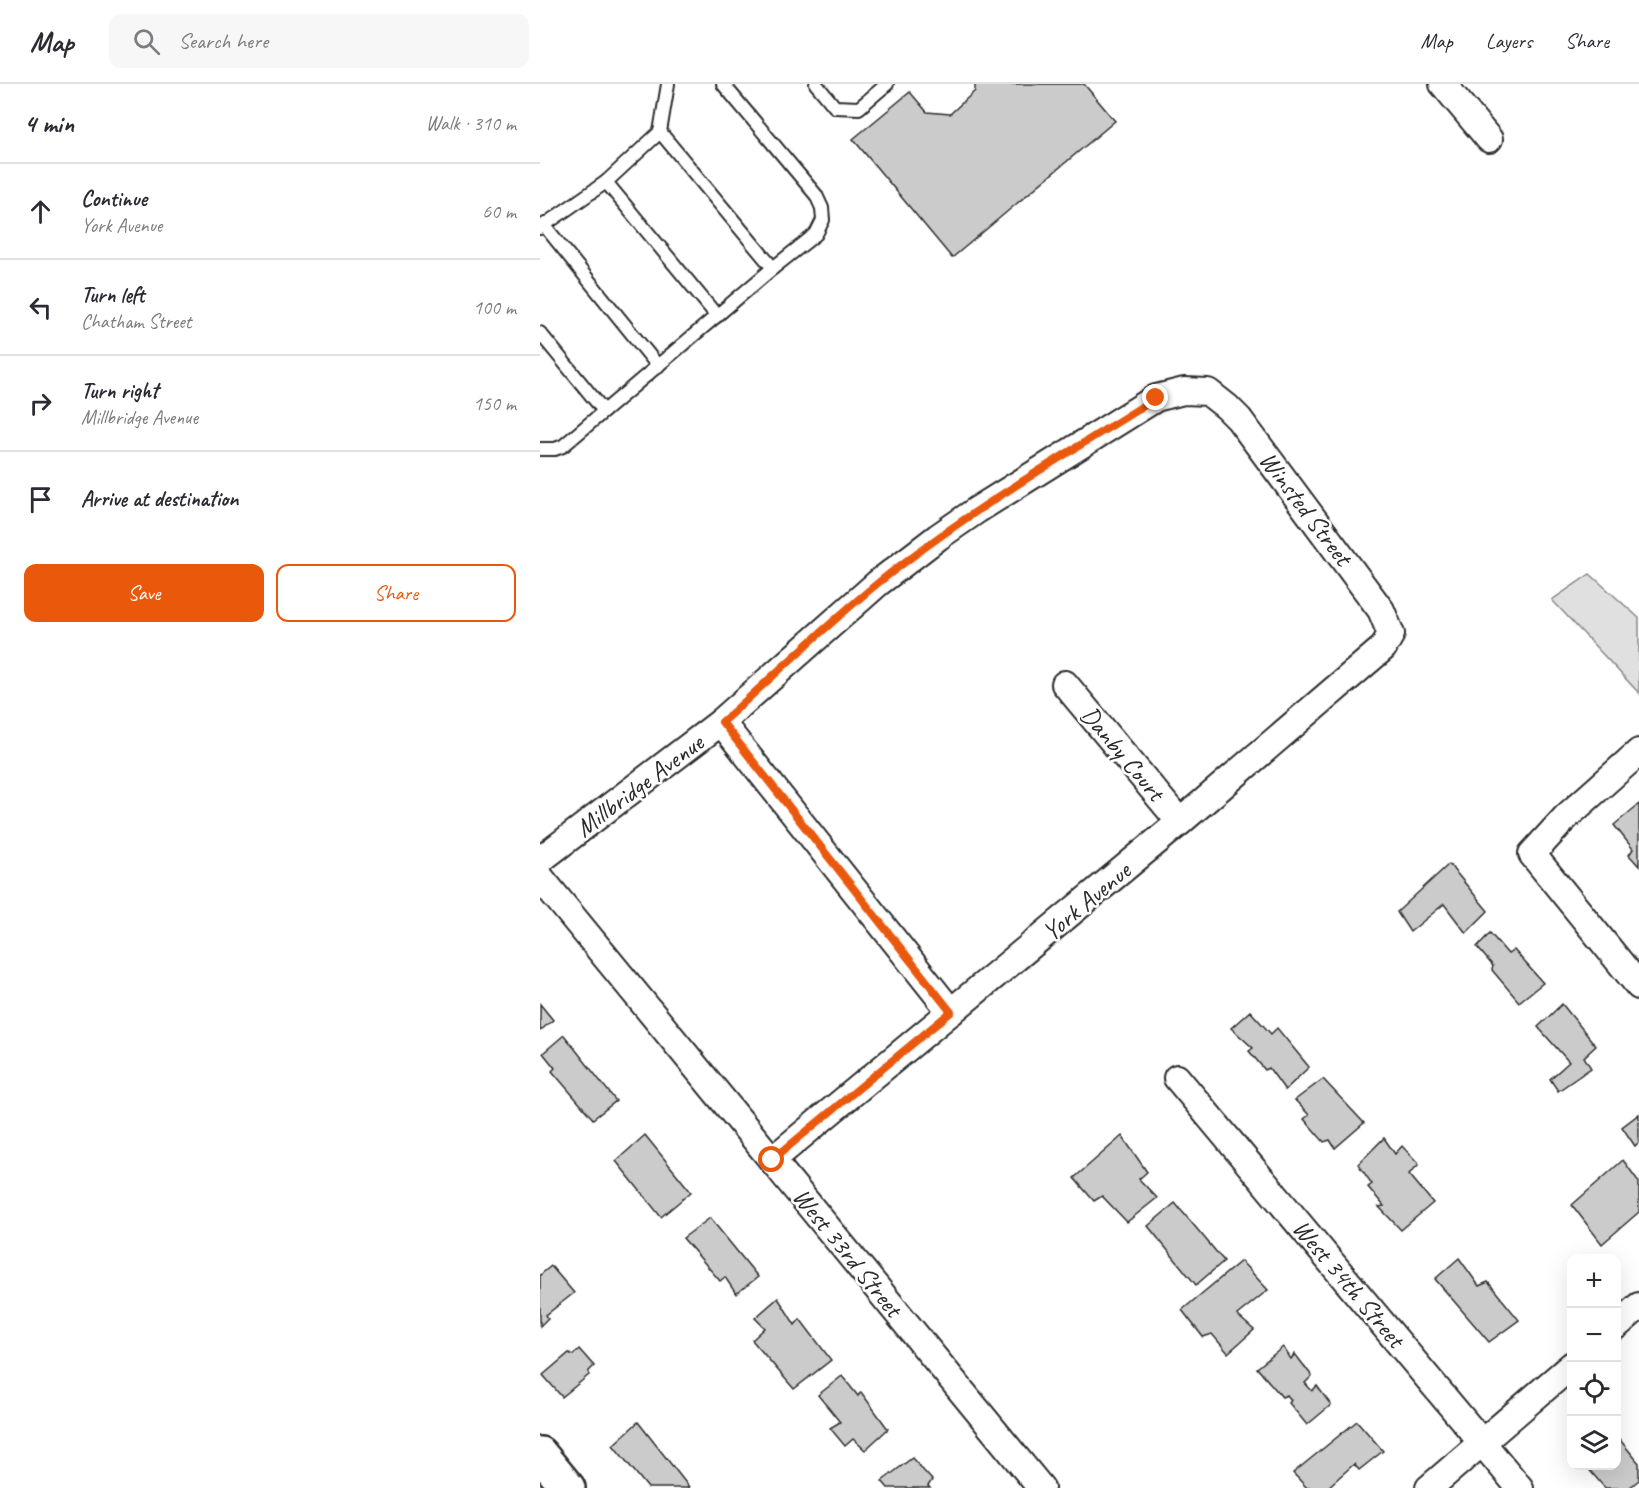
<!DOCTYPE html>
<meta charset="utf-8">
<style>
body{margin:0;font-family:Caveat,sans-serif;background:#f7f7f7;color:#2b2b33}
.controls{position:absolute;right:18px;bottom:18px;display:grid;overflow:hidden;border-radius:12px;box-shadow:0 6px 24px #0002}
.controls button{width:54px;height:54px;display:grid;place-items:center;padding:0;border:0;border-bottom:2px solid #e1e1e2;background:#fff;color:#2b2b33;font:30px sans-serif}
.stop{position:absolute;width:18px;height:18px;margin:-14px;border:4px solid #ea580c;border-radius:50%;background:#fff}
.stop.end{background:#ea580c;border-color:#fff;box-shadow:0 2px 6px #0008}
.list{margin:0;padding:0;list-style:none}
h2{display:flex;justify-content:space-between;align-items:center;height:78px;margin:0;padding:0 24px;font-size:26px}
h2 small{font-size:20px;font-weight:400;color:#7c7c81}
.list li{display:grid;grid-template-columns:39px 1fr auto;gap:18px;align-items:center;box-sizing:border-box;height:96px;padding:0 24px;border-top:2px solid #e1e1e2}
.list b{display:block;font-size:22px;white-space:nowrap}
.list p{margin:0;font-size:20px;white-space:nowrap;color:#7c7c81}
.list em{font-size:20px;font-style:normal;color:#7c7c81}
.actions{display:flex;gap:12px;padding:18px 24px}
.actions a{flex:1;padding:14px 0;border:2px solid #ea580c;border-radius:12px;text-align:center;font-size:21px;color:#ea580c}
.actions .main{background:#ea580c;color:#fff}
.icon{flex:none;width:33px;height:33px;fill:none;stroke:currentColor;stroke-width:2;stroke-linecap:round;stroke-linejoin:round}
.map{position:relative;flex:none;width:1099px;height:1404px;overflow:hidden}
header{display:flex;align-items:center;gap:36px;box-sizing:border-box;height:84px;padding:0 30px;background:#fff;border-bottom:2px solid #e1e1e2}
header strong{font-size:28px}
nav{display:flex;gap:33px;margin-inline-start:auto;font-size:21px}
.search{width:420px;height:54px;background:#f7f7f7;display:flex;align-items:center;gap:15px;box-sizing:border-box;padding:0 21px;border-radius:12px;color:#7c7c81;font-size:22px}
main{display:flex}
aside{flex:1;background:#fff}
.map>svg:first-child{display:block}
.green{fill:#e0e0e0;stroke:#868686;stroke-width:1.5}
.building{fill:#cbcbcb;stroke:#2b2b2b;stroke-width:1.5}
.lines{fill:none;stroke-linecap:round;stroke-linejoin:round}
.lane-casing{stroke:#2b2b2b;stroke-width:16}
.street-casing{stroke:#2b2b2b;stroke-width:30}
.secondary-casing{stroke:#2b2b2b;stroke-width:38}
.lane{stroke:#fff;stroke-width:12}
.street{stroke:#fff;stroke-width:26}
.secondary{stroke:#fff;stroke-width:33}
.route{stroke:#ea580c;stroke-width:8}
.labels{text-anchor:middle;stroke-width:5;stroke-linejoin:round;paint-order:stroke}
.street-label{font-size:26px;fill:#2b2b2b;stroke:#fff}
</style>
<header>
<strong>Map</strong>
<div class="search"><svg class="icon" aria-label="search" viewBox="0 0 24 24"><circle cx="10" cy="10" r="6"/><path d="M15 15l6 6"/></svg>Search here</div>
<nav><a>Map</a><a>Layers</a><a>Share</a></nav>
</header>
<main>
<aside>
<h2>4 min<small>Walk · 310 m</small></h2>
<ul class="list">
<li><svg class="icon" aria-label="ahead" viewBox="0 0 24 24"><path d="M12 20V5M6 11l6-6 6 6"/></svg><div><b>Continue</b><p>York Avenue</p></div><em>60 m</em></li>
<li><svg class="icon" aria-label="left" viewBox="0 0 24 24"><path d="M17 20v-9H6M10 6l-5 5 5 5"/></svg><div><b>Turn left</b><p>Chatham Street</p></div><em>100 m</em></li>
<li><svg class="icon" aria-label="right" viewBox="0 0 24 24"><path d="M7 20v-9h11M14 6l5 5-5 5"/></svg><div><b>Turn right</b><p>Millbridge Avenue</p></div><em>150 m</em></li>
<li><svg class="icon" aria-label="arrive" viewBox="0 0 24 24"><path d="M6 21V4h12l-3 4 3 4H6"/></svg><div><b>Arrive at destination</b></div></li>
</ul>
<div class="actions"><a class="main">Save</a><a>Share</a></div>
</aside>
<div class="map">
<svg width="1099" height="1404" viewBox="0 0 1099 1404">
<rect width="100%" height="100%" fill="#fff"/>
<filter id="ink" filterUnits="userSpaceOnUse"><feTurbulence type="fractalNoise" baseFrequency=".0167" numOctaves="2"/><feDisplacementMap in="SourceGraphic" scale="12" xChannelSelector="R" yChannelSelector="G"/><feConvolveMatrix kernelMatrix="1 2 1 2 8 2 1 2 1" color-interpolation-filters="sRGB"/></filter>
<g filter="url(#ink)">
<!-- green -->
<polygon class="green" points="1050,490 1099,534 1099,609 1012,516"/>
<!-- building -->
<g class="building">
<polygon points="435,0 544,0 575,37 412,174 313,55 370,8 387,28 410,30 435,7"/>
<polygon points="1099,720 1099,782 1089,771 1093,765 1074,741"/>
<polygon points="909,780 948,827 926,849 904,820 870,848 857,828"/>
<polygon points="950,849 968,870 974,866 1003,899 979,918 952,886 953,882 937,863"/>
<polygon points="0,920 13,936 0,947"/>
<polygon points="1022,920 1056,962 1044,973 1051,984 1018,1007 1010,995 1029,978 998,943"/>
<polygon points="710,927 731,950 737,944 769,983 745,1006 729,984 725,986 709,967 713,964 691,944"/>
<polygon points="24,951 76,1017 53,1035 12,987 15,984 3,969"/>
<polygon points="783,995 824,1039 795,1064 790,1056 784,1058 764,1035 769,1031 755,1016"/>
<polygon points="1099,1030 1099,1058 1095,1062 1082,1043"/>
<polygon points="105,1051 151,1108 121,1133 76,1077"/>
<polygon points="582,1052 607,1088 599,1095 617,1114 587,1138 562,1112 554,1117 534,1094"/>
<polygon points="844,1054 855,1070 862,1062 879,1080 869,1090 893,1119 861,1146 839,1123 844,1122 828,1103 832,1100 818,1080"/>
<polygon points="1083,1076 1099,1098 1099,1128 1062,1160 1032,1121"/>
<polygon points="635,1119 684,1177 656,1201 608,1142"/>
<polygon points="170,1134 218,1193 196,1210 185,1193 180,1197 143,1154"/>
<polygon points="919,1174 939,1202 948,1198 979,1236 949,1258 895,1195"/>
<polygon points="701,1177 728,1206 697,1231 714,1246 688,1269 672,1250 663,1253 642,1226"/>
<polygon points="11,1182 34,1209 6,1231 8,1234 0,1242 0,1191"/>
<polygon points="238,1214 255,1241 260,1235 291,1276 254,1305 212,1256 225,1244 215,1234"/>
<polygon points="743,1263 751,1275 755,1270 772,1292 765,1299 772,1307 777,1302 791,1321 767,1341 749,1319 751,1316 747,1311 742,1313 717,1284"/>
<polygon points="39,1265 54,1282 49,1287 49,1291 22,1313 3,1291 29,1269 33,1271"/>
<polygon points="302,1292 318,1312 321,1308 348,1345 325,1366 313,1355 305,1362 290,1344 300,1338 278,1311"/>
<polygon points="817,1337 843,1367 819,1386 814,1380 787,1404 767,1404 753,1389"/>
<polygon points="98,1338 149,1403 149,1404 108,1404 73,1361"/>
<polygon points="1076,1351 1099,1379 1099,1396 1089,1404 1065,1404 1046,1382 1076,1382"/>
<polygon points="372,1374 392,1396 388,1402 390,1404 348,1404 342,1397"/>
</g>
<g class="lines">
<!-- lane casing -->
<g class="lane-casing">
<g id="lane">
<polyline points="276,0 295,23 319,24 347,0"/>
<polyline points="120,48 233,184"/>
<polyline points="66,98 177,232"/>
<polyline points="4,141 118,282"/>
<polyline points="0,144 66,98 120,48 128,0"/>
<polyline points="0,249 64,327"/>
<polyline points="0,365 15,365 23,362 233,184 276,150 283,136 282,124 276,111 183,0"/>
</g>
</g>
<!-- street casing -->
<g class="street-casing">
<g id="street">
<polyline points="903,0 949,55"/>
<polyline points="525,600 640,738"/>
<polyline points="181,638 411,928"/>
<polyline points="1099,668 1026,733 992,770 1099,902"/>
<polyline points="0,776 181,638 338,499 398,453 437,426 616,314 644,307 668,308 687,323 699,335 841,526 851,550 843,564 640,738 232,1076"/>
<polyline points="0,793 501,1404"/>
<polyline points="637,994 980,1404"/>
<polyline points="1076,1242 1099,1222"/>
<polyline points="889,1404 1032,1281"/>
</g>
</g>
<!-- secondary casing -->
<g class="secondary-casing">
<polyline id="secondary" points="0,1370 28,1404"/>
</g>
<!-- lane -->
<use href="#lane" class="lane"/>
<!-- street -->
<use href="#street" class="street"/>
<!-- secondary -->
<use href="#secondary" class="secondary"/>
</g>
</g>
<g class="lines" filter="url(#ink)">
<!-- route -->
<path class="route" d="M232,1076l179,-148 -229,-290c52,-46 102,-95 156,-139 87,-70 184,-126 278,-185"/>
</g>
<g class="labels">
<!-- street labels -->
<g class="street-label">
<text transform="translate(766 424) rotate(53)" y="9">Winsted Street</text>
<text transform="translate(583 669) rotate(50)" y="9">Danby Court</text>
<text transform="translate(99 701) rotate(-37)" y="9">Millbridge Avenue</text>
<text transform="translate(546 817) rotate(-40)" y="9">York Avenue</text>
<text transform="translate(308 1168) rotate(51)" y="9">West 33rd Street</text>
<text transform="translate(809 1199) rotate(50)" y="9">West 34th Street</text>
</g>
</g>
</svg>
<div class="controls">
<button>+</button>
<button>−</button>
<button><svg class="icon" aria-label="locate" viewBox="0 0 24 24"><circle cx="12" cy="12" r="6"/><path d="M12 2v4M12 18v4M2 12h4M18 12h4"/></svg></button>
<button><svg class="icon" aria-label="layers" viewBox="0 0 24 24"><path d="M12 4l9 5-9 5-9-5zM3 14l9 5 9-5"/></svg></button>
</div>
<div class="stop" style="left:232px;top:1076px"></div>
<div class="stop end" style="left:616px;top:314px"></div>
</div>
</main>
